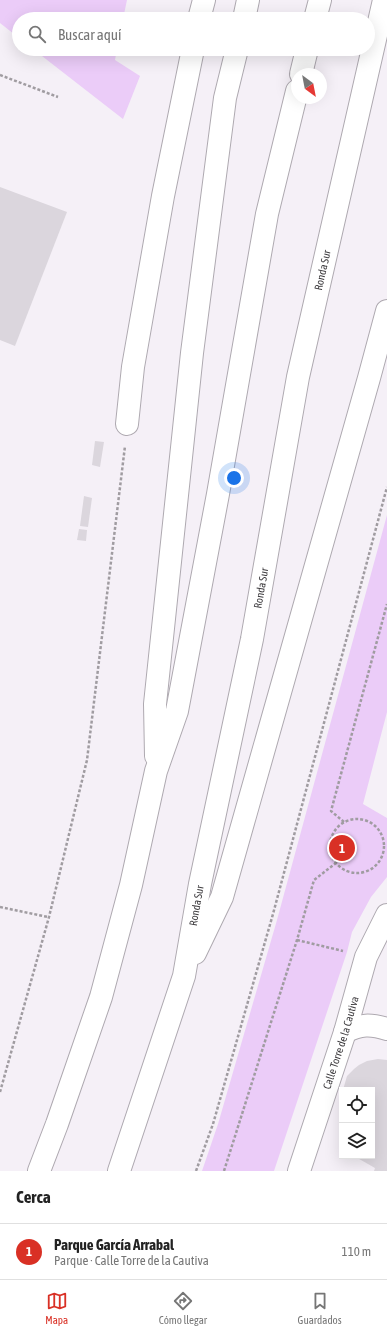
<!DOCTYPE html>
<html lang="es">
<meta charset="utf-8">
<style>
body{margin:0;font-family:"Asap Condensed",sans-serif;background:#f2f2f2;color:#222}
.controls{position:absolute;right:12px;bottom:12px;display:grid;overflow:hidden;border-radius:0px;box-shadow:0 4px 16px #0002}
.controls button{width:36px;height:36px;display:grid;place-items:center;padding:0;border:0;border-bottom:1px solid #e0e0e0;background:#fff;color:#222;font:20px sans-serif}
.compass{position:absolute;left:291px;top:68px;width:36px;height:36px;border-radius:50%;background:#fff;box-shadow:0 4px 16px #0002;rotate:148deg}
.you{position:absolute;left:234px;top:478px;width:14px;height:14px;margin:-10px;border:3px solid #fff;border-radius:50%;background:#1a73e8;box-shadow:0 0 0 6px #1a73e833}
.badge{display:grid;place-items:center;width:26px;height:26px;border-radius:50%;background:#d93025;color:#fff;font-size:13px;font-weight:700}
.pin{position:absolute;translate:-50% -50%;border:2px solid #fff;box-shadow:0 1px 4px #0006}
.list{margin:0;padding:0;list-style:none}
h2{display:flex;justify-content:space-between;align-items:center;height:52px;margin:0;padding:0 16px;font-size:17px}
h2 small{font-size:13px;font-weight:400;color:#767676}
.list li{display:grid;grid-template-columns:26px 1fr auto;gap:12px;align-items:center;box-sizing:border-box;height:56px;padding:0 16px;border-top:1px solid #e0e0e0}
.list b{display:block;font-size:15px;white-space:nowrap}
.list p{margin:0;font-size:13px;white-space:nowrap;color:#767676}
.list em{font-size:13px;font-style:normal;color:#767676}
.icon{flex:none;width:22px;height:22px;fill:none;stroke:currentColor;stroke-width:2;stroke-linecap:round;stroke-linejoin:round}
.map{position:relative;flex:none;width:387px;height:1171px;overflow:hidden}
.search{position:absolute;background:#fff;box-shadow:0 4px 16px #0002;left:12px;right:12px;top:12px;height:44px;display:flex;align-items:center;gap:10px;box-sizing:border-box;padding:0 14px;border-radius:22px;color:#767676;font-size:15px}
.sheet{height:108px;background:#fff}
nav{display:flex;justify-content:space-around;align-items:center;box-sizing:border-box;height:56px;border-top:1px solid #e0e0e0;background:#fff;font-size:11px;color:#767676}
nav a{display:grid;justify-items:center;gap:2px}
nav .on{color:#d93025}
.map>svg:first-child{display:block}
.green{fill:#ebccf8}
.building{fill:#dbd6dd}
.lines{fill:none;stroke-linecap:round;stroke-linejoin:round}
.minor-casing{stroke:#aea9b0;stroke-width:24}
.highway-casing{stroke:#aea9b0;stroke-width:24}
.path{stroke:#a09ca1;stroke-width:2.5;stroke-dasharray:3 2;stroke-linecap:butt}
.minor{stroke:#fff;stroke-width:22}
.highway{stroke:#fff;stroke-width:22}
.labels{text-anchor:middle;stroke-width:3;stroke-linejoin:round;paint-order:stroke}
.street-label{font-size:11px;fill:#3d3b3e;stroke:#fff}
</style>
<div class="map">
<svg width="387" height="1171" viewBox="0 0 387 1171">
<rect width="100%" height="100%" fill="#f5f0f7"/>
<!-- green -->
<g class="green">
<polygon points="0,0 127,0 123,19 19,19 19,38 0,23"/>
<polygon points="33,49 117,49 115,60 140,76 123,119"/>
<polygon points="387,515 387,712 363,804 387,818 387,877 371,897 352,932 347,952 274,1171 202,1171 218,1124 277,920"/>
</g>
<!-- building -->
<g class="building">
<polygon points="0,187 67,212 15,346 0,340"/>
<polygon points="95,441 104,442 100,467 92,465"/>
<polygon points="84,496 92,498 88,527 80,526"/>
<polygon points="79,529 87,530 86,541 77,540"/>
<polygon points="378,1059 387,1060 387,1171 374,1171 375,1168 354,1156 372,1156 372,1115 375,1110 372,1109 372,1090 343,1090 347,1076 354,1069 359,1065 367,1061"/>
</g>
<g class="lines">
<!-- minor casing -->
<g class="minor-casing">
<g id="minor">
<polyline points="199,19 204,0"/>
<polyline points="127,424 133,367 163,196 193,49"/>
<path d="M345,1032c15,-8 26,-8 42,-3"/>
<path id="s1" d="M299,1171l46,-139 21,-75 21,-42"/>
</g>
</g>
<!-- highway casing -->
<g class="highway-casing">
<g id="highway">
<polyline points="244,19 248,0"/>
<polyline points="315,19 320,0"/>
<polyline points="301,74 307,49"/>
<polyline points="156,756 155,704 192,353 225,98 237,49"/>
<polyline points="195,953 222,897 369,378 387,311"/>
<polyline points="39,1171 57,1124 101,997 131,885 156,771 177,711 218,494 267,214 297,91"/>
<path id="s2" d="M119,1171l65,-195 16,-92 52,-245 46,-262 86,-377"/>
</g>
</g>
<!-- path -->
<g class="path">
<polyline points="0,75 58,97"/>
<circle cx="357" cy="846" r="27"/>
<polyline points="344,822 331,811 387,604"/>
<polyline points="0,907 48,917"/>
<polyline points="297,940 343,951"/>
<polyline points="0,1092 49,917 87,760 125,446"/>
<polyline points="196,1171 213,1124 273,914 387,487"/>
<polyline points="224,1171 297,940 314,880 336,863"/>
</g>
<!-- minor -->
<use href="#minor" class="minor"/>
<!-- highway -->
<use href="#highway" class="highway"/>
</g>
<g class="labels">
<!-- street labels -->
<g class="street-label">
<text dy="4" stroke="none"><textPath href="#s2" startOffset="925">Ronda Sur</textPath></text>
<text dy="4" stroke="none"><textPath href="#s2" startOffset="601">Ronda Sur</textPath></text>
<text dy="4" stroke="none"><textPath href="#s2" startOffset="277">Ronda Sur</textPath></text>
<text dy="4" stroke="none"><textPath href="#s1" startOffset="135">Calle Torre de la Cautiva</textPath></text>
</g>
</g>
</svg>
<div class="controls">
<button><svg class="icon" aria-label="locate" viewBox="0 0 24 24"><circle cx="12" cy="12" r="6"/><path d="M12 2v4M12 18v4M2 12h4M18 12h4"/></svg></button>
<button><svg class="icon" aria-label="layers" viewBox="0 0 24 24"><path d="M12 4l9 5-9 5-9-5zM3 14l9 5 9-5"/></svg></button>
</div>
<svg class="compass" viewBox="-18 -18 36 36"><path d="M0-13l5 13h-10z" fill="#e53935"/><path d="M0 13l5-13h-10z" fill="#767676"/></svg>
<div class="you"></div>
<div class="pin badge" style="left:342px;top:848px">1</div>
<div class="search"><svg class="icon" aria-label="search" viewBox="0 0 24 24"><circle cx="10" cy="10" r="6"/><path d="M15 15l6 6"/></svg>Buscar aquí</div>
</div>
<section class="sheet">
<h2>Cerca<small></small></h2>
<ul class="list">
<li><span class="badge">1</span><div><b>Parque García Arrabal</b><p>Parque · Calle Torre de la Cautiva</p></div><em>110 m</em></li>
</ul>
</section>
<nav>
<a class="on"><svg class="icon" aria-label="map" viewBox="0 0 24 24"><path d="M3 6l6-2 6 2 6-2v14l-6 2-6-2-6 2zM9 4v14M15 6v14"/></svg>Mapa</a>
<a><svg class="icon" aria-label="directions" viewBox="0 0 24 24"><path d="M12 3l9 9-9 9-9-9zM9 14v-3h6M13 9l2 2-2 2"/></svg>Cómo llegar</a>
<a><svg class="icon" aria-label="saved" viewBox="0 0 24 24"><path d="M7 4h10v16l-5-4-5 4z"/></svg>Guardados</a>
</nav>
